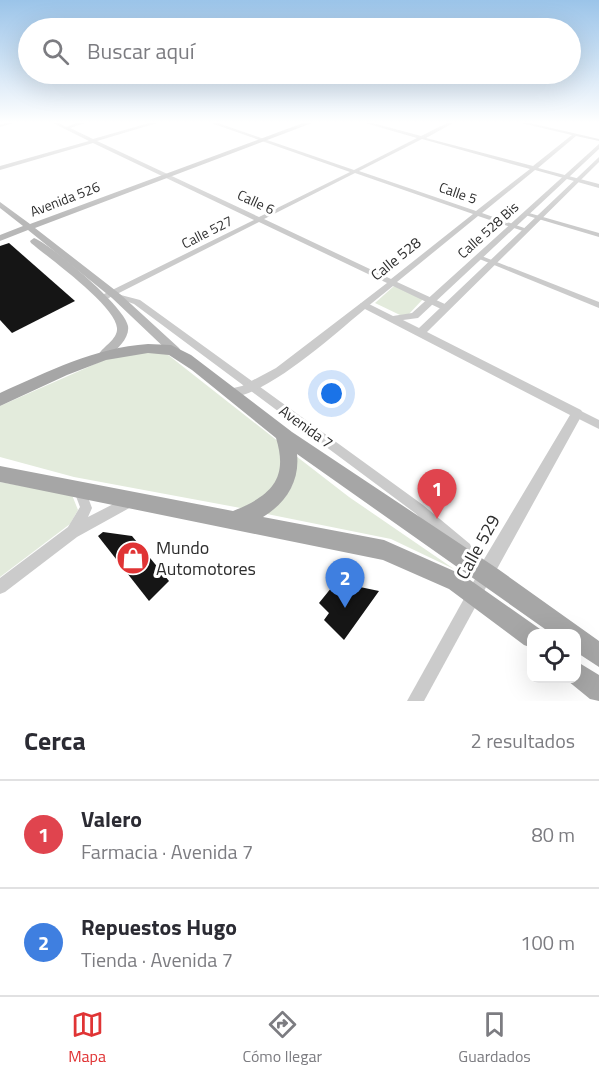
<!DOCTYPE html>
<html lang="es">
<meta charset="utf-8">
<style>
body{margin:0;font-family:"Titillium Web",sans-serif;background:#f2f2f3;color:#2b2b33}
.controls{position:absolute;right:18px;bottom:18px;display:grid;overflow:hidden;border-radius:12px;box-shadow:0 6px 24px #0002}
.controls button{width:54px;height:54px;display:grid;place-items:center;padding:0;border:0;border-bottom:2px solid #e1e1e2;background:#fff;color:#2b2b33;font:30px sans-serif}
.you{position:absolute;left:332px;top:394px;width:21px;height:21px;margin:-15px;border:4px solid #fff;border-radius:50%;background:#1a73e8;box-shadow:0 0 0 9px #1a73e833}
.badge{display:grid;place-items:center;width:39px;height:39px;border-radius:50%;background:#e03435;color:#fff;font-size:20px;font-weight:700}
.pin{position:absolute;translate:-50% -50px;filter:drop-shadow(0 2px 3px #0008)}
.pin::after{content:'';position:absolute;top:32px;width:21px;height:18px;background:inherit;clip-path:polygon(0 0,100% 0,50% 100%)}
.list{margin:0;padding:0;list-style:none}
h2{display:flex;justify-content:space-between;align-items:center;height:78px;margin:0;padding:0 24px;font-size:26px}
h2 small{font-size:20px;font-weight:400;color:#7c7c81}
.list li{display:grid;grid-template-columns:39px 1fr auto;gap:18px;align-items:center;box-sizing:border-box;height:108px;padding:0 24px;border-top:2px solid #e1e1e2}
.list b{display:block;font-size:22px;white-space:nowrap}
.list p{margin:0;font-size:20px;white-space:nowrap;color:#7c7c81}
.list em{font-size:20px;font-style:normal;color:#7c7c81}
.icon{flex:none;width:33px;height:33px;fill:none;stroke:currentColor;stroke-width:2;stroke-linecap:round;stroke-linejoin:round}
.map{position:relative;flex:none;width:599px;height:701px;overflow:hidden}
.search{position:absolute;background:#fff;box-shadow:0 6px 24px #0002;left:18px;right:18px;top:18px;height:66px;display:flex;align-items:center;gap:15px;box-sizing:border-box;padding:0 21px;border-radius:33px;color:#7c7c81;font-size:22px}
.sheet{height:294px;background:#fff}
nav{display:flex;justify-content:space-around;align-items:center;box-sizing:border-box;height:84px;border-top:2px solid #e1e1e2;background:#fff;font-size:16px;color:#7c7c81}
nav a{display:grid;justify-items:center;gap:3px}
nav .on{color:#e03435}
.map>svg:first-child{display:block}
.green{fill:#e3ebdc}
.building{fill:#151515}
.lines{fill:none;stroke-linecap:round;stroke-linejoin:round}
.minor{fill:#cbcbcb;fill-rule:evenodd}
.tertiary{fill:#cbcbcb;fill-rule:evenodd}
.secondary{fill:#b8b8b8;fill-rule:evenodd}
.primary{fill:#a6a6a6;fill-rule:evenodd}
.labels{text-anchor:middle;stroke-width:6;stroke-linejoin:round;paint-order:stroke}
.far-street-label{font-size:14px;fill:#2e2e2e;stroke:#fff}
.street-label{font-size:15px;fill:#2e2e2e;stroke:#fff}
.near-street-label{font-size:18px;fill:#2e2e2e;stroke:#fff}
.near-poi-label{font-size:18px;fill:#2e2e2e;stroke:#fff;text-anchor:start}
</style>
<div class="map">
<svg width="599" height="701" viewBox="0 0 599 701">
<rect width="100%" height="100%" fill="#fff"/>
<!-- green -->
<g class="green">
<polygon points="394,286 423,299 408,315 400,315 375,303"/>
<path d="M140,351l27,3 112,88c5,38 1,48 -33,67l-172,-32 -74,-20v-51l111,-49z"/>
<path d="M296,456l53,41 105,72 -63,-30 -124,-25c22,-17 30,-30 29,-58z"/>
<polygon points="0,482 72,495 78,510 70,524 0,577"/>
</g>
<!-- building -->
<g class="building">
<polygon points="9,243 75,301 12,333 0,320 0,246"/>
<polygon points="103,532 132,536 169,581 149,601 98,536"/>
<polygon points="336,582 379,591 344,640 324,620 329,613 319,603"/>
</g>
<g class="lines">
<!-- minor -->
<g class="minor">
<polygon points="5,123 14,123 0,127 0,125"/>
<path d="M53,123h6l7,4 11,-4h8l-15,5 23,11 56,-16h8l-60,18 162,76 91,-45 -139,-49h7l136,47 63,-32 -52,-15h8l48,13 26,-13h6l-27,15 107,28 39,-31 -51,-12h9l69,16v2l-23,-5 -38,32 61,16v4l-64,-18 -53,43 45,16v2h-4l-45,-15 -81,66 50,23 1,2 -1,2h-6l-48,-23 -26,21h-6l-1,-2 1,-2 26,-20 -128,-61 -142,72 23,6 283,205 47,39 2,5 -2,5 -5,2 -5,-2 -45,-41 -281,-209 -22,-8 -6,4h-6l-1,-2 1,-2 154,-76 -161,-77 -93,27v-4l89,-25zM422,139l108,30 -54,42 -117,-40zM355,173l118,41 -82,65 -127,-60z"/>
<polygon points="525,213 529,213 599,233 599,237 525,215"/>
<polygon points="479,255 599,302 599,308 477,258 477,256"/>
<polygon points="577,409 599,420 599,429 573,416 572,413 573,410"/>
<polygon points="80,485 84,487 92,508 88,517 129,496 133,498 135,502 133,506 77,537 5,592 0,594 0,578 68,527 80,507 74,491 76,487"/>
<polygon points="485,568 490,570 492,575 490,580 424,701 407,701 480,570"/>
</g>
<!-- tertiary -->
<path class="tertiary" d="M599,144v5l-181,169 -15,2 16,8 180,-171v5l-172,170 154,78 2,3 -91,165 -6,2 -6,-2 -2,-6 2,-6 90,-151 -205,-106c-26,21 -107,96 -140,87l-2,-3 2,-3 17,-4 34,-18 85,-65h6l26,13 19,-3z"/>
<!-- secondary -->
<g class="secondary">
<polygon points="303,123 312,123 35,228 120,294 179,348 181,351 179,354 171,354 112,298 28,230 0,241 0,235 23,226 0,208 0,202 30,224"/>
<path d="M34,238c19,8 91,69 94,88 2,12 -11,23 -19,31h-8l-2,-3c5,-8 19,-15 18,-26 -1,-22 -68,-70 -86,-85l-1,-2z"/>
</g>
<!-- primary -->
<g class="primary">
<path d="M148,344l23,1 20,10 101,77 206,137 101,72v26l-23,-15v-18h-24l-255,-180c3,27 -11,49 -34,63l121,23 79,35 77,54 2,5h-10v14l-8,-3 -75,-56 -66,-29 -383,-78v-16l233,45c37,-15 56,-31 43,-73l-84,-68 -23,-15 -21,-2 -42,7 -39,15 -67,31v-13c49,-22 94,-45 148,-49z"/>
<polygon points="576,661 599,675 599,701 590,699 568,681 566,678 576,678"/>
</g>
</g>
<!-- sky -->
<linearGradient id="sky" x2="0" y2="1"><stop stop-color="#9bc4e9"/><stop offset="0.55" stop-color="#fff"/><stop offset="1" stop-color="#fff" stop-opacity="0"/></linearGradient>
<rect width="599" height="222" fill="url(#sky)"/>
<!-- icons -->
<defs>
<g id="shop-disc" transform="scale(1.725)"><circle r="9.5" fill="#e03435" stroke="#fff"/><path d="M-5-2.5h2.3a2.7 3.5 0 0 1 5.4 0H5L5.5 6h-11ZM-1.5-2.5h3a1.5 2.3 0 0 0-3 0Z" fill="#fff"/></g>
</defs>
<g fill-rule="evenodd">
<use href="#shop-disc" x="133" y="558"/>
</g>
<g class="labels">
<!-- far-street labels -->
<g class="far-street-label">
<text transform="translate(458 193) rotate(19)" y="5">Calle 5</text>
<text transform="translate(65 199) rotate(-21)" y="5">Avenida 526</text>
<text transform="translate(256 202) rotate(25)" y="5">Calle 6</text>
<text transform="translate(488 230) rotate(-42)" y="5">Calle 528 Bis</text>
<text transform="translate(207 232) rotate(-27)" y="5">Calle 527</text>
</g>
<!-- street labels -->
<g class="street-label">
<text transform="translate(396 259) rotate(-39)" y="5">Calle 528</text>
<text transform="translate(306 427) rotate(36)" y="5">Avenida 7</text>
</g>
<!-- near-street labels -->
<g class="near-street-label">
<text transform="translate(478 547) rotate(-61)" y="6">Calle 529</text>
</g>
<!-- near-poi labels -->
<g class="near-poi-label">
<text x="156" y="554">Mundo<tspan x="156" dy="21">Automotores</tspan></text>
</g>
</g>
</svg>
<div class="controls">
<button><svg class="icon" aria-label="locate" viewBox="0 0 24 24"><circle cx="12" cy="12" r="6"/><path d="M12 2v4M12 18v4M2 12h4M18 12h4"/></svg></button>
</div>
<div class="you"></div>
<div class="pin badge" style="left:437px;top:519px;background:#e0444e">1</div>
<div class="pin badge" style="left:345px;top:608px;background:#3f7fe0">2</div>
<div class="search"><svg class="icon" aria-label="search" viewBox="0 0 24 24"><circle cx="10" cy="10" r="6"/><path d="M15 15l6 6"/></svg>Buscar aquí</div>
</div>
<section class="sheet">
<h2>Cerca<small>2 resultados</small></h2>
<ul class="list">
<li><span class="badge" style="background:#e0444e">1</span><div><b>Valero</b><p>Farmacia · Avenida 7</p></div><em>80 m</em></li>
<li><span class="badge" style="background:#3f7fe0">2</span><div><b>Repuestos Hugo</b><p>Tienda · Avenida 7</p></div><em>100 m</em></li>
</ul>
</section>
<nav>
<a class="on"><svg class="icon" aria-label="map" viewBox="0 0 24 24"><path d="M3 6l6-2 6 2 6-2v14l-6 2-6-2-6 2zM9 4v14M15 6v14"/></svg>Mapa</a>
<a><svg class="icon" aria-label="directions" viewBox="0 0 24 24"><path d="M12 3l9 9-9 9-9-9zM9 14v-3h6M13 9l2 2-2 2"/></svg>Cómo llegar</a>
<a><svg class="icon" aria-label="saved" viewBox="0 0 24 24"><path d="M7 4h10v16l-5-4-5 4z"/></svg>Guardados</a>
</nav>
